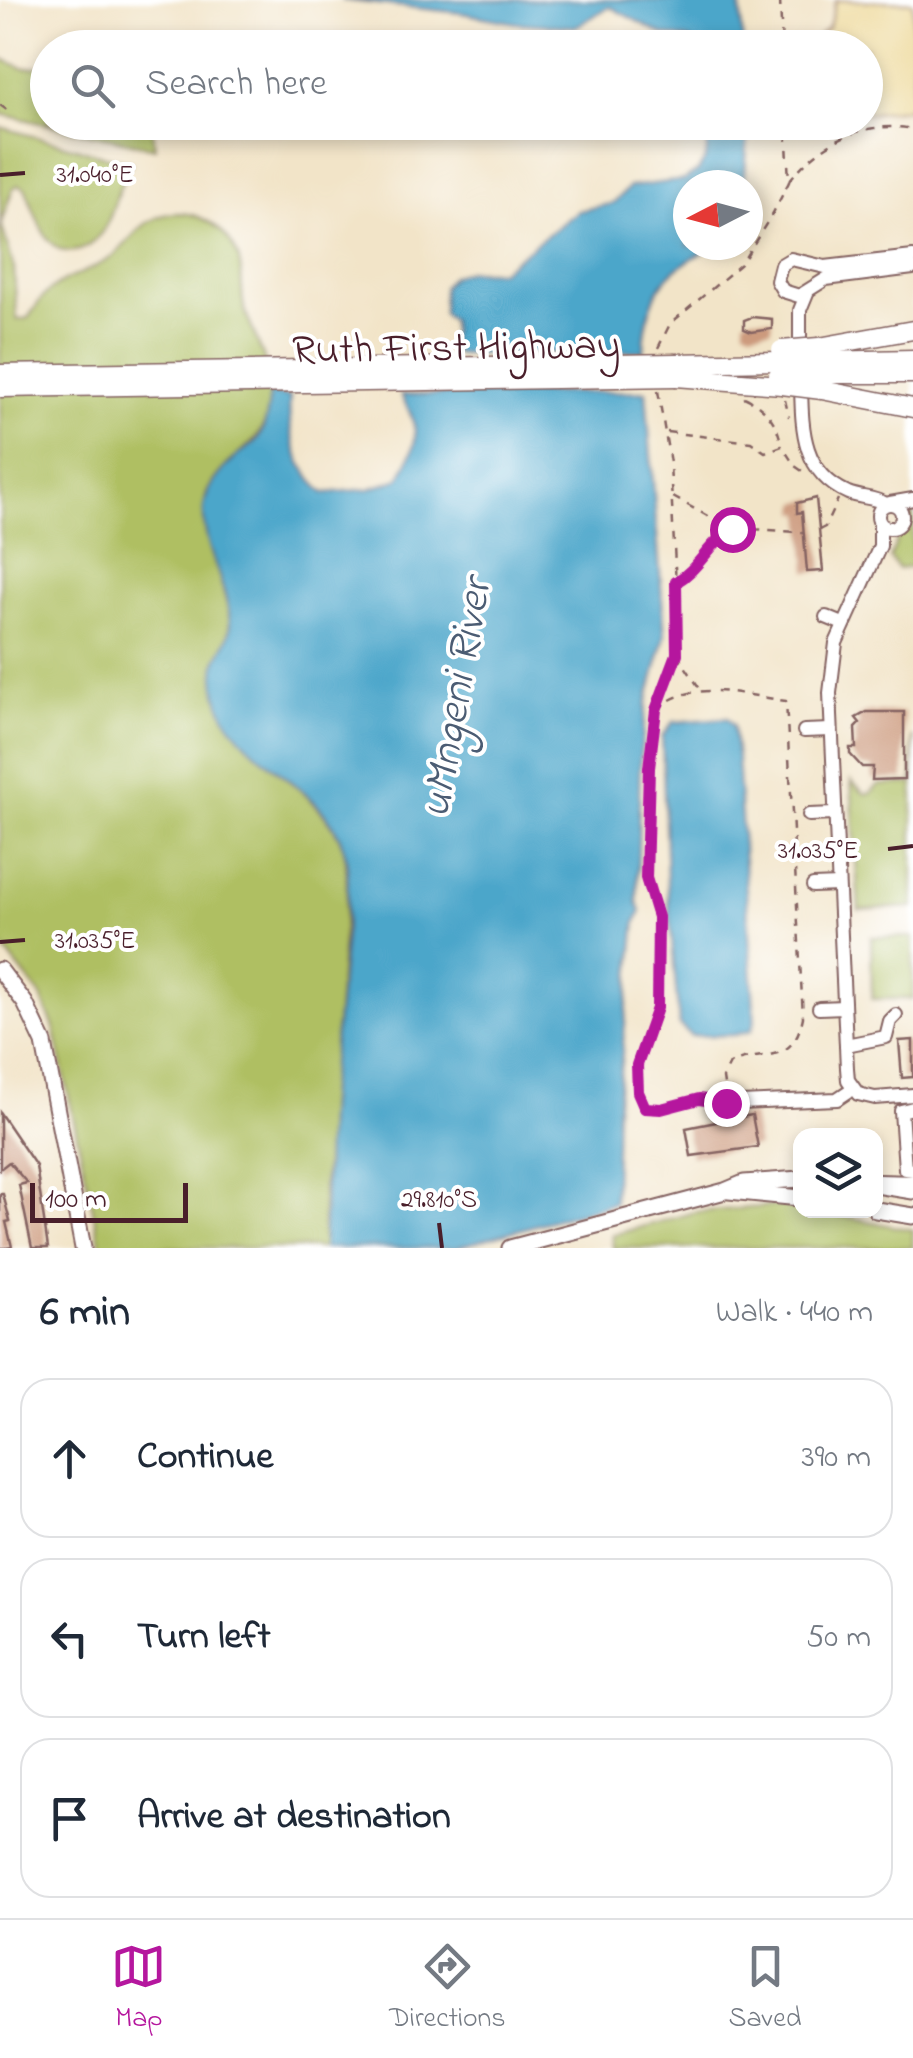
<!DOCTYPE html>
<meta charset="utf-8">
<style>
body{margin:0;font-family:"Indie Flower",sans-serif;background:#f6f6f7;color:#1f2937}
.controls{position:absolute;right:30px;bottom:30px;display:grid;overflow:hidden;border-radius:20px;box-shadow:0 5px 15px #0003}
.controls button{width:90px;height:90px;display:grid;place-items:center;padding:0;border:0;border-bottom:2px solid #e0e1e3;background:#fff;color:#1f2937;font:50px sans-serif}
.compass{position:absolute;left:673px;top:170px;width:90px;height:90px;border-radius:50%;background:#fff;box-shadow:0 5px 15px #0003;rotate:264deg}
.scale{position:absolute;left:30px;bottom:25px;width:158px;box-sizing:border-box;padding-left:10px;border:5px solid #4a1f2b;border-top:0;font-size:28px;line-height:35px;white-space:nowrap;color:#4a1f2b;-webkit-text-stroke:8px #fff;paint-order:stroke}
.stop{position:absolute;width:30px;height:30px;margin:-22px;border:8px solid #b5179e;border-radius:50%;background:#fff}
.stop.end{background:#b5179e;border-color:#fff;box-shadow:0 2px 10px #0008}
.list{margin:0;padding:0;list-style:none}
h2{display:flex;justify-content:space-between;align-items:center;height:130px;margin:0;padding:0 40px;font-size:42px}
h2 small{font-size:32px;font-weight:400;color:#747a83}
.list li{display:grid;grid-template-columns:65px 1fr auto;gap:30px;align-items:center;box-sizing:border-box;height:160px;margin:0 20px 20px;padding:0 20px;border:2px solid #e0e1e3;border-radius:30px}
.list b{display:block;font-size:38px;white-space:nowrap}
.list em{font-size:32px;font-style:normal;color:#747a83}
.icon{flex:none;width:55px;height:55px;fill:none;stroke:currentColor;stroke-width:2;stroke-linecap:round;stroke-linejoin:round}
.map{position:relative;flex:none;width:913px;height:1248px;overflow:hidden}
.search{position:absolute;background:#fff;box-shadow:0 5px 15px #0003;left:30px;right:30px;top:30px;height:110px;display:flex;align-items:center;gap:25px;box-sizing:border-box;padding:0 35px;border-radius:55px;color:#747a83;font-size:38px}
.sheet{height:670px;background:#fff}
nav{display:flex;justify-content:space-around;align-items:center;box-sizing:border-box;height:140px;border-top:2px solid #e0e1e3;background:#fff;font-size:28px;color:#747a83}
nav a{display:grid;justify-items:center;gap:5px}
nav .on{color:#b5179e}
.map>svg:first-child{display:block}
.green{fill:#afbf62;stroke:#7c6f46;stroke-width:2.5}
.sand{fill:#eeda9e;stroke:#9c7c64;stroke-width:2.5}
.water{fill:#4ca6ca;stroke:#4b627a;stroke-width:2.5}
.building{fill:#cc9a7d}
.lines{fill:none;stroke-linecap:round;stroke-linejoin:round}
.minor-casing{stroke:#856462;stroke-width:16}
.major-casing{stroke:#856462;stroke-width:19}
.highway-casing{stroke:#856462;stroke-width:21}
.path{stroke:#856462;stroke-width:2.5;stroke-dasharray:8 8;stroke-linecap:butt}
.minor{stroke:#fff;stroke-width:12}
.major{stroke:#fff;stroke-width:15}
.highway{stroke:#fff;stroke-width:18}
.highway-bridge-casing{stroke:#856462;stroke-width:21;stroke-linecap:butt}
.highway-bridge{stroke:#fff;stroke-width:18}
.route{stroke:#b5179e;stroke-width:12}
.ticks{fill:none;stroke:#4a1f2b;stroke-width:4}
.labels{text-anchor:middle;stroke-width:8;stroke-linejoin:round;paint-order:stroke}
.street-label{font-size:42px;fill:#4a1f2b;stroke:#fff}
.water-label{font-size:45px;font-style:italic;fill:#4b5c73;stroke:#fff}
.ticks-label{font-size:25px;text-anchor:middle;fill:#4a1f2b;stroke:#fff;stroke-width:8;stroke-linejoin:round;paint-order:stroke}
</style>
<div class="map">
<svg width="913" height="1248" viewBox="0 0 913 1248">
<rect width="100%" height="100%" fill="#fff"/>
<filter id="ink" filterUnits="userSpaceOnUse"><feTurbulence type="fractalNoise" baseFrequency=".01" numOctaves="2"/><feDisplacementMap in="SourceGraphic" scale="20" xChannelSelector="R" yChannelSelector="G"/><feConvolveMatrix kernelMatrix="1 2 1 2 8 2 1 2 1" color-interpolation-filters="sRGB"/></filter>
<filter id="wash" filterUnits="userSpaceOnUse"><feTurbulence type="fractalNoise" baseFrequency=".0048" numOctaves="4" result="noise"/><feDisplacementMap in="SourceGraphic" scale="40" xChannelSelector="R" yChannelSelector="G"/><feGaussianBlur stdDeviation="2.25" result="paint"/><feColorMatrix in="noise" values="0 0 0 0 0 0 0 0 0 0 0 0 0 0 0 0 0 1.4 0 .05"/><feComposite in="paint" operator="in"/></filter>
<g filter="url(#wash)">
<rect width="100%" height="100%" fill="#f2e4c8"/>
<!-- green -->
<g class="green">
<polygon points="0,58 23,68 47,66 48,122 142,123 152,129 155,148 0,114"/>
<path d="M0,127l131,36c-13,21 -15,44 -26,65 -5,8 -15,18 -23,21 -37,15 -46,-38 -57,-61l-6,-3 -6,3 -12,35 13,45 3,52 11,-2c6,-8 11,-18 18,-24 18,-18 45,-22 66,-37 13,-10 23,-28 38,-36 34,-19 71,-1 87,33 7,17 3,36 7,53 9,29 26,54 26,86 1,55 -43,58 -62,98 -13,28 17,92 21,125 4,25 -16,52 -12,73 14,72 99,90 125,155 6,13 4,31 5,45l-24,299v60h-222l-47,-220 -14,-33 -40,-51z"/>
<polygon points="913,514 913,567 898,569 890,558 904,520"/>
<polygon points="913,736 913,907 859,910 851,781 865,794 871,793 878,785 913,783"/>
<polygon points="871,937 913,937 913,999 872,999"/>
<polygon points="787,1205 800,1207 800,1210 816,1211 913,1230 913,1248 613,1248 612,1235 695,1212"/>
</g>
<!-- sand -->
<polygon class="sand" points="836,0 913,2 913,108 866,114 866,48 811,47 811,43 829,27"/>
<!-- water -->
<g class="water">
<polygon points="341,0 740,0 743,47 694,47 691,40 663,35 610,7 575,27 516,23 461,13"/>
<path d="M710,123h39l-5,62h-56v60h25c-12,10 -28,16 -39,26 -23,19 -29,52 -30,80l-188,3 -5,-8v-26l-8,-6v-27l9,-11 15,-5h33l78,-60 36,-8 15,-16 55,-7 14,-9 8,-14z"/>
<path d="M646,391l19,245 -18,66 -7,55 -3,144 4,10 -5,11 -20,189 -2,92 -160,45h-131c3,-53 1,-106 6,-160 6,-55 13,-110 17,-166 1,-24 5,-53 -3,-76 -18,-55 -81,-76 -112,-121 -12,-16 -20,-45 -14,-65 5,-13 13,-20 13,-35 -1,-40 -29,-78 -26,-118 2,-19 19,-38 32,-50 8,-7 17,-11 23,-20 8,-13 9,-29 11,-44l20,4c-3,37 7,71 34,96l45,-4 30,-10c19,-36 23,-47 2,-84z"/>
<polygon points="727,718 733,725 737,757 755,1021 751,1031 735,1035 691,1036 679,1025 667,882 662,737 673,722"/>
</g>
<g id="blocks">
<!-- building -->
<g class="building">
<polygon points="752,317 772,319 772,329 751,332 744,329 744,320"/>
<polygon points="816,498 823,571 807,572 802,512 797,513 797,503"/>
<polygon points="867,712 904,712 904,779 872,780 873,767 862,767 850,754 850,748 856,748 855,728 860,723 856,718"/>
<polygon points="913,1040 913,1077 902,1078 899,1041"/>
<polygon points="0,1113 36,1166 48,1248 32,1248 19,1185 27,1183 9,1162 0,1169"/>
<polygon points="752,1115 758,1147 691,1156 686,1128"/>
<polygon points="0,1194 3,1194 10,1221 6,1222 12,1247 6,1248 0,1248"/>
</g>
</g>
</g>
<g filter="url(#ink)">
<use href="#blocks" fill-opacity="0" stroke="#856462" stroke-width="2.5"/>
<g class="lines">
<!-- minor casing -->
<g class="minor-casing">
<g id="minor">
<polyline points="913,257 825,267 791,259 781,265 777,281 783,291 799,296 826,279 913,268"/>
<polyline points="800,354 800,310 807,293"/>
<path d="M801,384c1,43 0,88 47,109 12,5 26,4 38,11"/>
<polyline points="890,503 913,499"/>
<circle cx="890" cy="516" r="12"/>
<polyline points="880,523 880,546 836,643 830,693 847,1068 848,1080 858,1094 875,1098 913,1095"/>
<polyline points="826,617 843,624"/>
<polyline points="804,731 831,730"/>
<polyline points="809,815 835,814"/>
<polyline points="813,886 838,885"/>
<polyline points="819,1008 844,1007"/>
<polyline points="846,1045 886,1037 890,1021 896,1015"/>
<polyline points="717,1104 837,1099 852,1089"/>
<polyline points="913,1108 901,1111 905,1169 913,1170"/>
<polyline points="878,1181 913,1182"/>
</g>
</g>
<!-- major casing -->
<g class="major-casing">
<g id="major">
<polyline points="0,970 25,1003 44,1043 83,1248"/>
<polyline points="876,1185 913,1191"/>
<polyline points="729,1191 800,1198"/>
<polyline points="876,1210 913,1216"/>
<polyline points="510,1248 725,1191 744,1183 800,1179"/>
</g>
</g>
<!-- highway casing -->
<g class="highway-casing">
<g id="highway">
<polyline points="819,347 913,330"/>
<polyline points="822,361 913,359"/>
<polyline points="675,363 781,361"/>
<polyline points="821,374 913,374"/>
<polyline points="676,377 782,385"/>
<polyline points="822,390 913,408"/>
</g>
</g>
<!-- path -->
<g class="path">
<polyline points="780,0 782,48"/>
<polyline points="0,105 7,110"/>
<path d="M789,181c31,-39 73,-61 124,-52"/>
<polyline points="658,348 670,324 741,264 773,213 789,182 786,122"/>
<polyline points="658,391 670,463 678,628 677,654 656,710 649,769 645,878 659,917 657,1008 637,1065 641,1102 652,1110 699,1099 706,1101"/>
<path d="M744,397c20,9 33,24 37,46"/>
<polyline points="785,400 789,417"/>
<polyline points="667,432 751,442 765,452 782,446 795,466 805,473"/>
<polyline points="673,497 731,529"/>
<polyline points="819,530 825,527 838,499"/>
<path d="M677,581c14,-7 18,-18 28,-29 25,-33 62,-20 98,-20"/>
<polyline points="677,654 700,689"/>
<path d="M657,709c36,-31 86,-14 129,-8l17,316c-11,52 -41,31 -73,47l-7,14 2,14"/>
</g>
<!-- minor -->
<use href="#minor" class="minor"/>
<!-- major -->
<use href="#major" class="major"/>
<!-- highway -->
<use href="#highway" class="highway"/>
<!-- highway-bridge casing -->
<g class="highway-bridge-casing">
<g id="highway-bridge">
<polyline points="781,350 819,347"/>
<polyline points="781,361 822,361"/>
<polyline points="0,374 675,363"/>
<polyline points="778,375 821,374"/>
<polyline points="782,385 822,390"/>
<polyline points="0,388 676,377"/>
</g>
</g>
<!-- highway-bridge -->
<use href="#highway-bridge" class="highway-bridge"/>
</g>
</g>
<g class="lines" filter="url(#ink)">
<!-- route -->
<path class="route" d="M726,1103l-27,-4 -38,10 -16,-1 -7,-16 -1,-27 20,-57 1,-91 -12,-39 3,-110 7,-58 21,-56 -1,-72c23,-13 32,-38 56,-53"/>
</g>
<!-- ticks -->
<path class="ticks" d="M0,175l25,-2M888,849l25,-3M0,942l25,-2M439,1223l3,25"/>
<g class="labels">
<!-- street labels -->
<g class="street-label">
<text transform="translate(456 345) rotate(-1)" y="15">Ruth First Highway</text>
</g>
<!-- water labels -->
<g class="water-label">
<text transform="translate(453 698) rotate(-80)" y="16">uMngeni River</text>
</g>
</g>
<g class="ticks-label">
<text x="95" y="182">31.040°E</text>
<text x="818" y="858">31.035°E</text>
<text x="95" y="948">31.035°E</text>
<text x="439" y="1207">29.810°S</text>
</g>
</svg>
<div class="controls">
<button><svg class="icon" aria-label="layers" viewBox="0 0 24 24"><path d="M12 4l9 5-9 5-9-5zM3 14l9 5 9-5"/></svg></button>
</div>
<svg class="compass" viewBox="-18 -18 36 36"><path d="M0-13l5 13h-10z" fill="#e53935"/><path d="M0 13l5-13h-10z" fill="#747a83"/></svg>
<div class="scale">100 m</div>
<div class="stop" style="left:732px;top:529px"></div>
<div class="stop end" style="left:726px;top:1103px"></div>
<div class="search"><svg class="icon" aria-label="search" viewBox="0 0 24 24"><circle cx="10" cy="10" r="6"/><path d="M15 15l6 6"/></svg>Search here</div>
</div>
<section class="sheet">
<h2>6 min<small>Walk · 440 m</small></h2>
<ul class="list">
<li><svg class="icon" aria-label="ahead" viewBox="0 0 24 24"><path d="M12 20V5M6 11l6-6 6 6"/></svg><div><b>Continue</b></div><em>390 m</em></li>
<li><svg class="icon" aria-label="left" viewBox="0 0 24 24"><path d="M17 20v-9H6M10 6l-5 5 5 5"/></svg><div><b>Turn left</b></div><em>50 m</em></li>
<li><svg class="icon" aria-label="arrive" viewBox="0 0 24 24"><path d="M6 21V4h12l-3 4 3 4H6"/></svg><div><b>Arrive at destination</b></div></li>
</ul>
</section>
<nav>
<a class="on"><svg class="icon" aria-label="map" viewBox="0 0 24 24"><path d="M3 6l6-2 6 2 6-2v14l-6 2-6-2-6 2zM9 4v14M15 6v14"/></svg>Map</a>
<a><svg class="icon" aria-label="directions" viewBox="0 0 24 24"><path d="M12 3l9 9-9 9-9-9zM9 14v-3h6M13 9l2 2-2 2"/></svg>Directions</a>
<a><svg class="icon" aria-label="saved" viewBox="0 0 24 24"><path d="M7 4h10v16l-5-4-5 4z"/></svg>Saved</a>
</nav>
